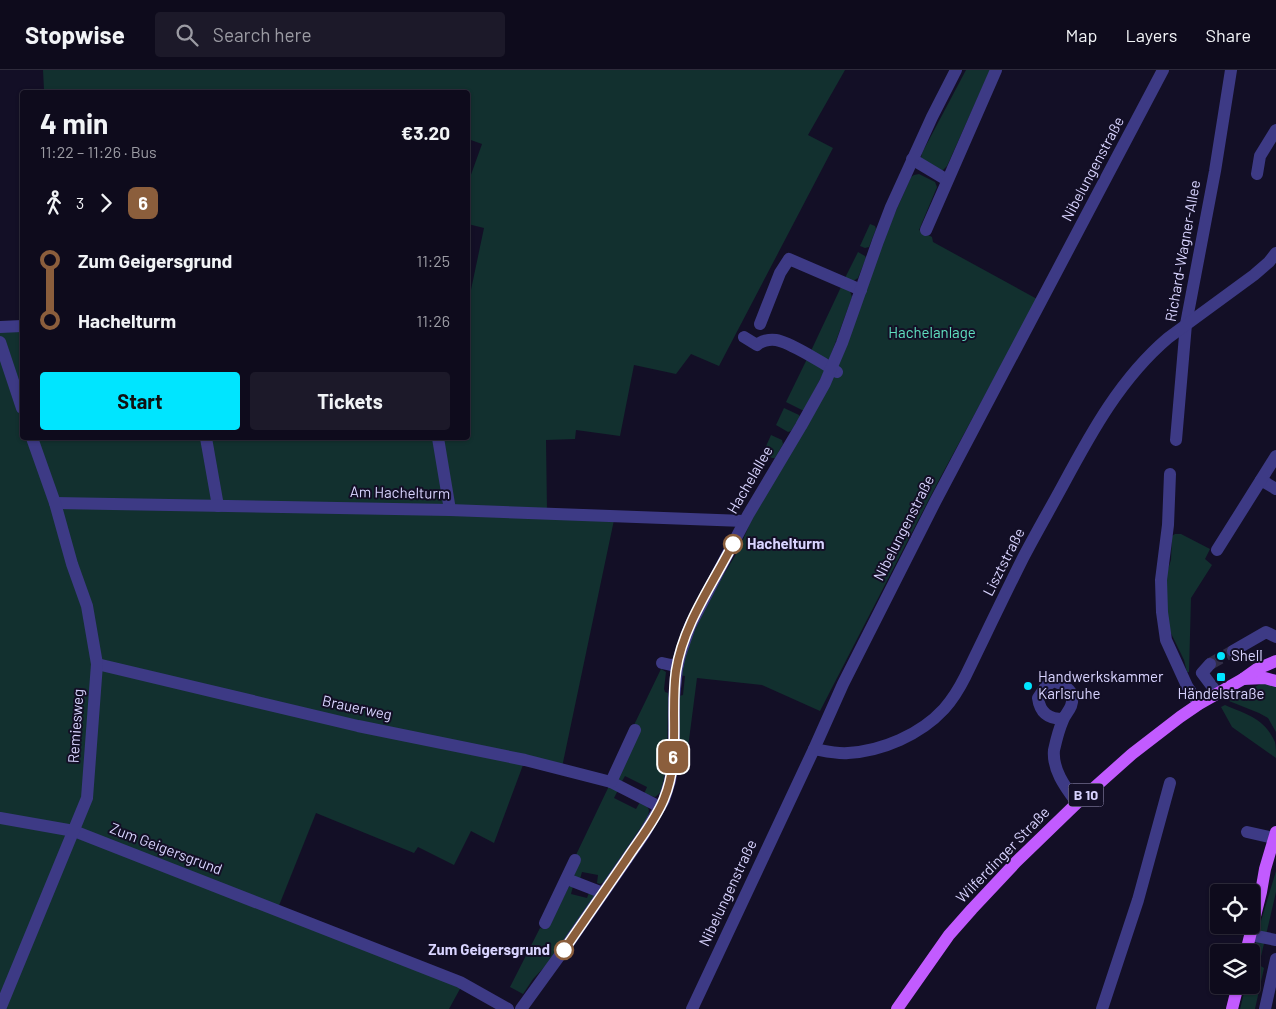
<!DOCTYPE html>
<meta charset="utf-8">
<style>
body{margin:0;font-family:Barlow,sans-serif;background:#1c1929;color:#f1f3f6;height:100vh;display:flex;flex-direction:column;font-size:19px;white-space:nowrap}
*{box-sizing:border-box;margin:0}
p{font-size:16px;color:#9b9ba3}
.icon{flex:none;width:28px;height:28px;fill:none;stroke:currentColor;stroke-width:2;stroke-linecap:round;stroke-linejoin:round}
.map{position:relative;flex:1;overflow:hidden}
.sheet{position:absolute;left:20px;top:20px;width:450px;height:350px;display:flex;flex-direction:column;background:#0e0b1c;border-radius:5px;box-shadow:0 1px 4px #0004,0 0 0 1px #2e2b3b}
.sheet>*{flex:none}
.badge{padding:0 10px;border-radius:8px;font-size:18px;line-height:32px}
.fabs{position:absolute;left:1210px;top:814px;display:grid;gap:10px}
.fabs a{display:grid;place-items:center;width:50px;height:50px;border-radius:5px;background:#0e0b1c;box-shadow:0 1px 4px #0004,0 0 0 1px #2e2b3b;font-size:25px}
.map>.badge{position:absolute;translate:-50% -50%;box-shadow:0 0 0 2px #fff}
.legs{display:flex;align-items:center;gap:8px;height:55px;padding:0 20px;font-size:16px}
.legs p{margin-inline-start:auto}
.summary{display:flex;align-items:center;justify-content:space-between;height:85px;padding:0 20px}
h1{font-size:28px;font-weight:700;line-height:38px}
.action{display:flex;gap:10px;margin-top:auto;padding:10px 20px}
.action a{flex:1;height:58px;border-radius:5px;background:#00e5ff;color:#111;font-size:20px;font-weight:700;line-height:58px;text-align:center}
.action a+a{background:#1c1929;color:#f1f3f6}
ul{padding:0 20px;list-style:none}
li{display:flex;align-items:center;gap:18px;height:60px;font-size:19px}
li i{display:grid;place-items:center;width:8px;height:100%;margin:0 6px;background:currentColor}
li i::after{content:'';width:12px;height:12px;margin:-6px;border:4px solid;border-radius:50%;background:#0e0b1c}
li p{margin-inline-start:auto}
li:first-child i{background:linear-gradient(#0000 50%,currentColor 0)}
li:last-child i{background:linear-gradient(currentColor 50%,#0000 0)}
header{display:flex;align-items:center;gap:30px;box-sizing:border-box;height:70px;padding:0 25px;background:#0e0b1c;border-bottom:1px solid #2e2b3b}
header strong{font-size:24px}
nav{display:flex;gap:28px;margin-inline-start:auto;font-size:18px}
.search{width:350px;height:45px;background:#1c1929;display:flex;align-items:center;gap:12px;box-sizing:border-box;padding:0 18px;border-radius:5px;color:#9b9ba3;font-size:19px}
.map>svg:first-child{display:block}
.green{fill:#12302f}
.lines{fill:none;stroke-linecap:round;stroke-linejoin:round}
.minor-tunnel{stroke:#312d47;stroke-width:12;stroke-dasharray:12 6;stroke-linecap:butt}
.minor{stroke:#3d3a85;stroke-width:12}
.major{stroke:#c25bff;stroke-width:12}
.line-1-casing{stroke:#fff;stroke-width:11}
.line-1{stroke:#8b5e3c;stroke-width:8}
.stop-1-dot{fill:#fff;stroke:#8b5e3c;stroke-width:2.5}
.poi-dot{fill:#00e5ff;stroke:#130f26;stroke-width:2}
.labels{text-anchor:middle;stroke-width:4;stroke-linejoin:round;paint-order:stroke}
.shield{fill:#130f26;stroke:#9e99be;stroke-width:1}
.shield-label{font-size:14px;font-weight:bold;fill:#d9d4ff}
.street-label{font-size:15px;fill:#d9d4ff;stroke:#130f26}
.park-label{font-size:15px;fill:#5fe0c0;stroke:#130f26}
.stop-label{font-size:15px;font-weight:bold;fill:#d9d4ff;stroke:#130f26;text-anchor:start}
.poi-label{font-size:15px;fill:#d9d4ff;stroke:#130f26;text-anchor:start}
</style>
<header>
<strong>Stopwise</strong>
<div class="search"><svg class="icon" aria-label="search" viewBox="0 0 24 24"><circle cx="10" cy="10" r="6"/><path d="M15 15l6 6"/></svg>Search here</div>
<nav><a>Map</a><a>Layers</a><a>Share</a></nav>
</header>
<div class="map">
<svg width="1276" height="939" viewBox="0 0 1276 939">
<rect width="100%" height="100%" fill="#130f26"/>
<!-- green -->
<g class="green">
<path d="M43 0H845L808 65 833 78 719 296 691 284 676 304 634 295 620 366 576 360 575 369 546 370 547 441 614 450 561 702 523 695 494 773 471 761 454 795 418 777 414 783 316 743 278 838 461 917 449 939H0V262L22 260V368H468V234L484 158 468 154V113L482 74 468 69V22H63L44 20Z"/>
<path d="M966 0H990L947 96 942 101 921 88 922 83Z"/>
<path d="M919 104 935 112 937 117 919 160 932 167 933 172 1037 229 939 410 820 641 762 615 697 608 686 693 682 692V673L679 671V626L683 625 685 606 678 605 683 587 708 530 738 481 755 442 823 328 883 170 911 107 914 105Z"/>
<path d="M870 154 875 156 876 159 869 177 865 178 860 176Z"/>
<path d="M858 182 865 186 866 188 858 208 853 211 845 208Z"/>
<path d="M841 217 850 221 852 227 829 290 810 283Z"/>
<path d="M807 289 825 300 804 340H802L786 332Z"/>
<path d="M784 338 799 345 800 347 791 361 788 362 776 355Z"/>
<path d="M771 365 782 370 783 374 775 388H772L763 383Z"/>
<path d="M1175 464H1181L1210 479 1205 489 1212 495 1191 528 1189 602H1187L1184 590 1167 555 1164 511 1171 490 1172 466Z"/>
<path d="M661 599 666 602 664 619 665 622 668 623 667 696 661 722 655 727 644 724 647 717 625 706 621 713 619 711 618 705 634 655Z"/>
<path d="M1266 611 1276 615V662L1268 648 1259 643 1229 631Z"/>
<path d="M1225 635C1248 645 1264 648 1275 672 1276 677 1276 683 1276 688L1232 657 1221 637Z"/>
<path d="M609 716 618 720 614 728 636 739 640 732 647 736 649 740 648 747 604 812 600 814 597 813 598 805 582 802 580 809 576 808 574 805 575 787Z"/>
<path d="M1276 801V822L1259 895 1264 898 1255 939H1240L1246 915H1251V893L1261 851Z"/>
<path d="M570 816H573L571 824 587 828 590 820 596 824 549 892 533 909 523 924 510 917C520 897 530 878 540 858L545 859 549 857 568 818Z"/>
</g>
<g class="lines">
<!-- minor-tunnel -->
<path class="minor-tunnel" d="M1210 594 1233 581"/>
<!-- minor -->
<g class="minor">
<path d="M912 89 947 110"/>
<path d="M1257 104 1260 86 1276 60"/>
<path d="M926 160 996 0"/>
<path d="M760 254 780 203 789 189 861 220"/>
<path d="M0 257 22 256"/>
<path d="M744 267 757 275C761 271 769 269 776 270 789 272 825 294 837 302"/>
<path d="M0 272 22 338"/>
<path d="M206 368 218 436"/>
<path d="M438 368 450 440"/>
<path d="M1176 370 1186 254 1215 101 1231 0"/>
<path d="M1170 404 1168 455 1161 510 1162 542 1166 570 1187 616 1199 634"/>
<path d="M1261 410 1276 419"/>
<path d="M55 433 450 440 744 451"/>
<path d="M1217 480 1276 386"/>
<path d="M1233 581 1266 562 1276 567"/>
<path d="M662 593 671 595 678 594"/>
<path d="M97 594 358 656 525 690 611 712 660 737"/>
<path d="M1210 594 1202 603 1217 623"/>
<path d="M1063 649C1049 649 1040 643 1038 628L1046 616 1054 611C1066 616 1076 621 1071 636 1069 641 1065 645 1063 650 1059 659 1056 671 1054 680 1052 700 1066 718 1077 733"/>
<path d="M814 679C825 681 837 684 848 683 882 681 920 665 944 639 952 630 959 619 965 607 984 568 1003 528 1023 488 1036 463 1050 439 1063 415 1092 361 1121 308 1168 268L1254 205 1269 192 1276 183"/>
<path d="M611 712 635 660"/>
<path d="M0 748 74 761 460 912 508 939"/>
<path d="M1247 762 1274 768"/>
<path d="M567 809 603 823"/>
<path d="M545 853 575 790"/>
<path d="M1251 865 1276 870"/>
<path d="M0 939 87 728 97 594 87 536 72 494 55 433 32 368"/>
<path d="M521 939 563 881 644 764 664 730 670 711 674 684V628L677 599 680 585 690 556 748 445 801 356 825 313 842 273 878 171 891 137 932 47 956 0"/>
<path d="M692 939 814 679 843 614 935 432 1163 0"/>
<path d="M1102 939 1138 830 1170 713"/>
<path d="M1265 939 1276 889"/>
</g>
<!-- major -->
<g class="major">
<path d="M1243 609 1265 608 1276 611"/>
<path d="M1246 882 1261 822 1265 799 1276 762"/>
<path d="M897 939 949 865 972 839 1016 792 1077 733 1132 684 1180 647 1199 634 1243 609 1257 599 1276 591"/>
<path d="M1232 939 1238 915"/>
</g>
</g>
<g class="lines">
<!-- line-1 casing -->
<g class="line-1-casing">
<path id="line-1" d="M564 880C585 850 605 820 626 790 639 770 655 751 664 729 681 688 670 644 676 601 683 555 712 515 733 474"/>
</g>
<!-- line-1 -->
<use href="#line-1" class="line-1"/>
</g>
<!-- markers -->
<g class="stop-1-dot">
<circle cx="733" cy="474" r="9"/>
<circle cx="564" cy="880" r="9"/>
</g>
<g class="poi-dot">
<circle cx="1221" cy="586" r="5"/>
<rect x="1216" y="602" width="10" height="10" rx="2.5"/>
<circle cx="1028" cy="616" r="5"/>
</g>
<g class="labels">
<!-- shield labels -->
<rect class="shield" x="1068.5" y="713.5" width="35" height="23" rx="4"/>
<g class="shield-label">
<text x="1086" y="730">B 10</text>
</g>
<!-- street labels -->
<g class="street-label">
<text transform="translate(1093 99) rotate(-62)" y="5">Nibelungenstraße</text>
<text transform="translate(1183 181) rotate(-80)" y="5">Richard-Wagner-Allee</text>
<text transform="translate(750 410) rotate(-60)" y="5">Hachelallee</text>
<text transform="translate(400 423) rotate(1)" y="5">Am Hachelturm</text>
<text transform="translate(904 458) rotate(-63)" y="5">Nibelungenstraße</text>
<text transform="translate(1004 492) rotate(-63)" y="5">Lisztstraße</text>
<text transform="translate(357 638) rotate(12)" y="5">Brauerweg</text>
<text transform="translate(76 656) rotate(-86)" y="5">Remiesweg</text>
<text transform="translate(166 779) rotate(21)" y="5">Zum Geigersgrund</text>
<text transform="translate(1003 785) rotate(-46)" y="5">Wilferdinger Straße</text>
<text transform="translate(728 823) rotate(-65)" y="5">Nibelungenstraße</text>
</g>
<!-- park labels -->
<g class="park-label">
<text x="932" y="268">Hachelanlage</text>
</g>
<!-- stop labels -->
<g class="stop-label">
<text x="747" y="479">Hachelturm</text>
<text x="550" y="885" text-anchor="end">Zum Geigersgrund</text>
</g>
<!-- poi labels -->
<g class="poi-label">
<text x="1231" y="591">Shell</text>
<text x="1038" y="612">Handwerkskammer<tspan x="1038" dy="17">Karlsruhe</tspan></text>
<text x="1221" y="629" text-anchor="middle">Händelstraße</text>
</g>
</g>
</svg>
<div class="fabs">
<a><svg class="icon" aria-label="locate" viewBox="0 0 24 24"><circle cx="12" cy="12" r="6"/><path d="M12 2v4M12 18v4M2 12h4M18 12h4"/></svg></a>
<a><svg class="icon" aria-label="layers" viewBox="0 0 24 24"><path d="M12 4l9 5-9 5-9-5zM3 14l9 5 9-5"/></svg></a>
</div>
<b class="badge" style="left:673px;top:687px;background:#8b5e3c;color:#fff">6</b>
<section class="sheet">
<div class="summary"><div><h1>4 min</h1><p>11:22 – 11:26 · Bus</p></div><b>€3.20</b></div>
<div class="legs"><svg class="icon" aria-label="walk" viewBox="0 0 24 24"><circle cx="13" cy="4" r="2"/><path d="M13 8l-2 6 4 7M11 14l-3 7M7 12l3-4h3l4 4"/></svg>3<svg class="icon" aria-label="forward" viewBox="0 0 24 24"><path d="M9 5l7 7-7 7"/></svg><b class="badge" style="background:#8b5e3c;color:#fff">6</b></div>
<ul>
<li><i style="color:#8b5e3c"></i><b>Zum Geigersgrund</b><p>11:25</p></li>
<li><i style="color:#8b5e3c"></i><b>Hachelturm</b><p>11:26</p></li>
</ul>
<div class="action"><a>Start</a><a>Tickets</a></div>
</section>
</div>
